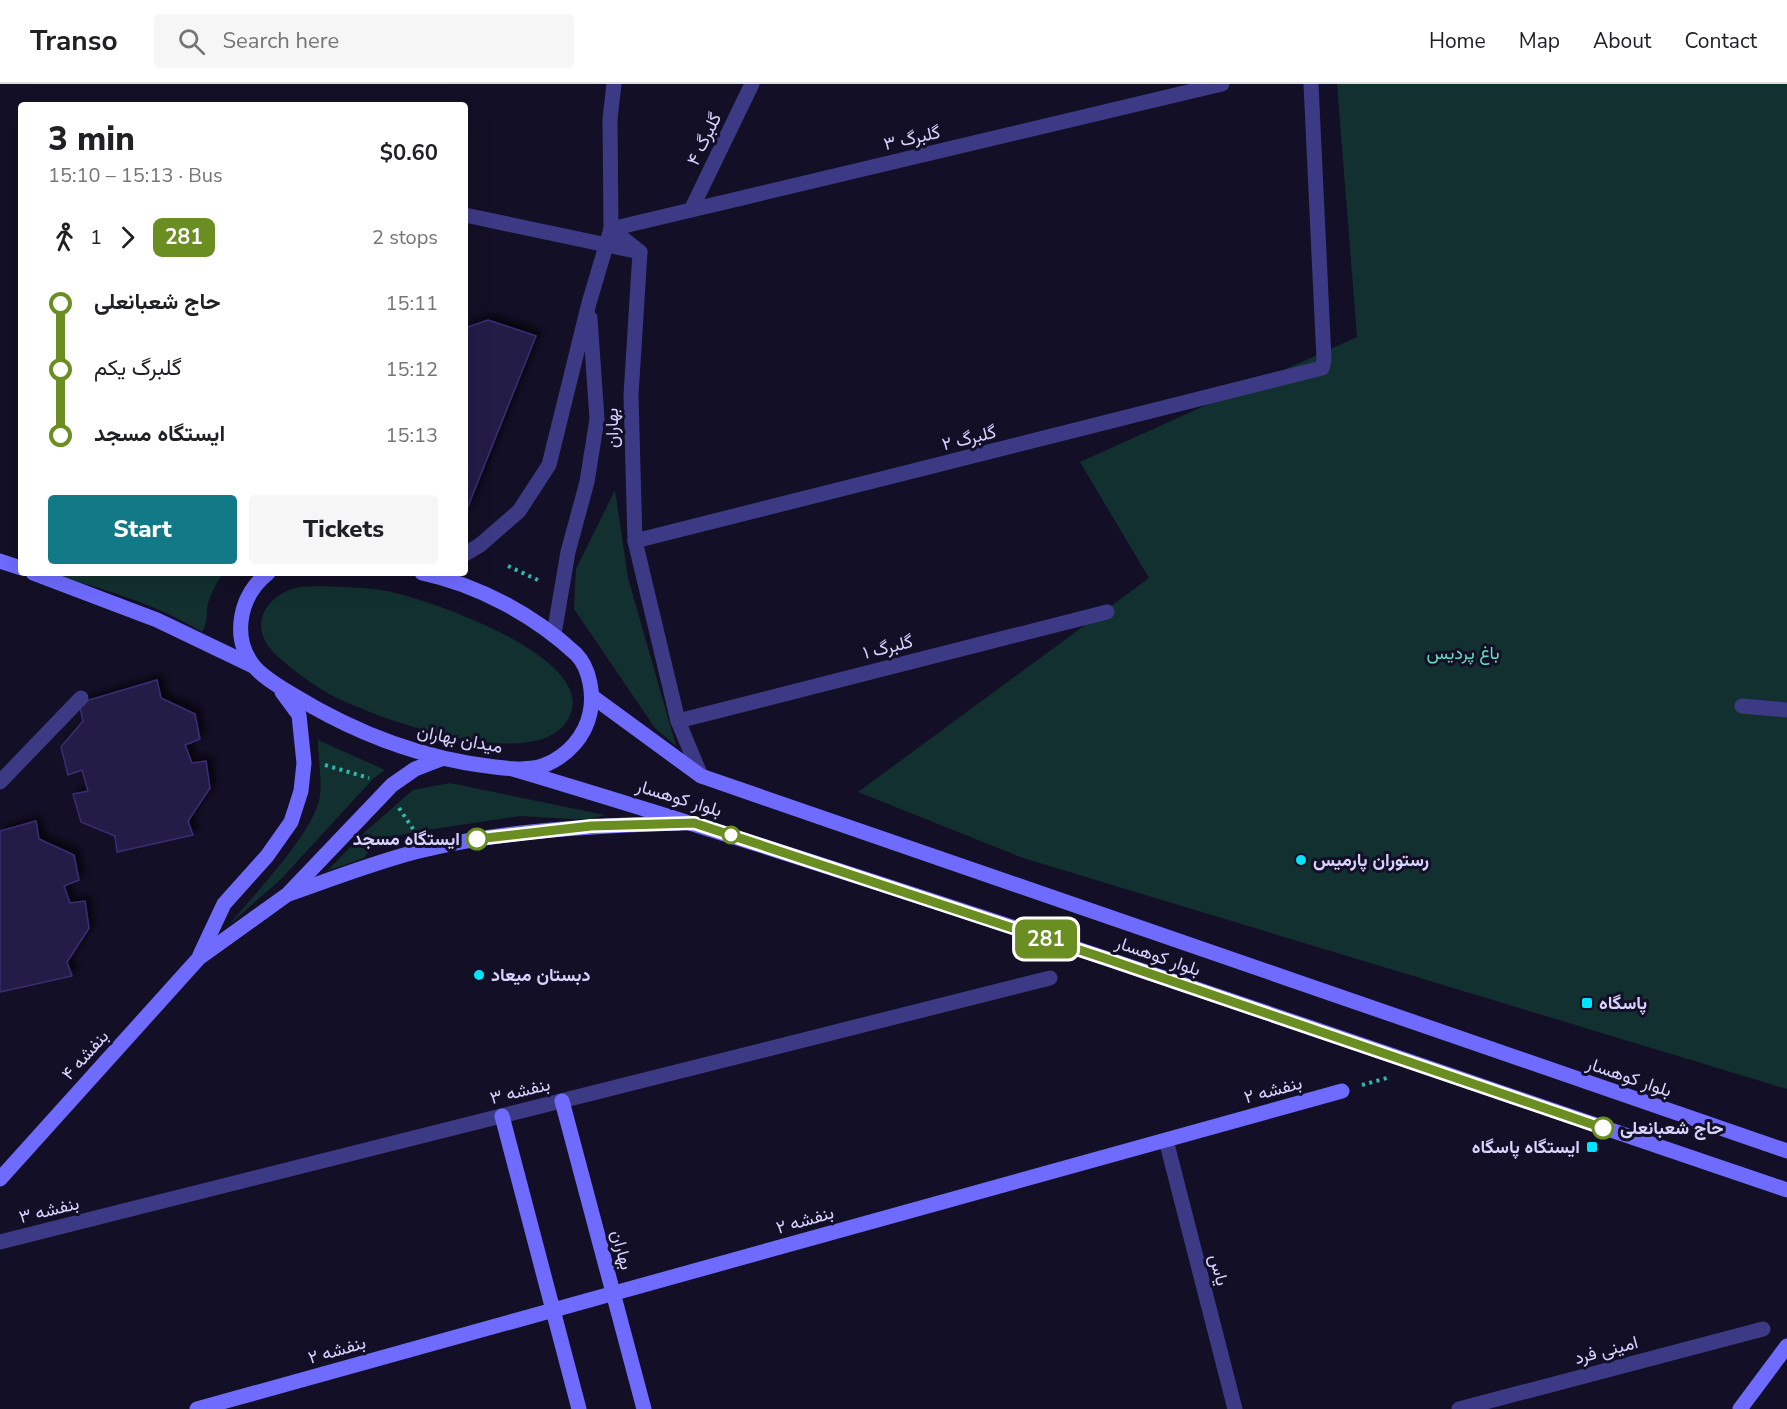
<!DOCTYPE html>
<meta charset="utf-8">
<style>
body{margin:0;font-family:"Nunito Sans",Vazirmatn,sans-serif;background:#f6f6f6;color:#202124;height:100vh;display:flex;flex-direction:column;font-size:22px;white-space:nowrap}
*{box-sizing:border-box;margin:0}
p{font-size:20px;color:#757577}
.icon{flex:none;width:33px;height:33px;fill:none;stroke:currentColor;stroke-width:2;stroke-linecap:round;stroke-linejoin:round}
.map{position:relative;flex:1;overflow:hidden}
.side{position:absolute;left:18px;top:18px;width:450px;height:474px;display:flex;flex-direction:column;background:#fff;border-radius:6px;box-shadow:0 6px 24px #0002}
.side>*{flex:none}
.badge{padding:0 12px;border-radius:9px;font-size:21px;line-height:39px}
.map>.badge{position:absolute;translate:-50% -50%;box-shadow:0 0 0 3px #fff}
.legs{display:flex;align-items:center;gap:9px;height:66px;padding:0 30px;font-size:20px}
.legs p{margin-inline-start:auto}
.summary{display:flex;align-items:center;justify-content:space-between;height:102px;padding:0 30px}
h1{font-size:33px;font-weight:800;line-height:45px}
.primary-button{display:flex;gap:12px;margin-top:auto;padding:12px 30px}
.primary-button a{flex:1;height:69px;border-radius:6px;background:#127987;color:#fff;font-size:24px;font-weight:800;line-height:69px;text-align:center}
.primary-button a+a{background:#f6f6f6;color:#202124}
ul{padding:0 30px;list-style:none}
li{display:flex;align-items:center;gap:21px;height:66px;font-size:22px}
li i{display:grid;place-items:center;width:9px;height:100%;margin:0 8px;background:currentColor}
li i::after{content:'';width:15px;height:15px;margin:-8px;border:4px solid;border-radius:50%;background:#fff}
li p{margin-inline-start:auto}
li:first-child i{background:linear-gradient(#0000 50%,currentColor 0)}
li:last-child i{background:linear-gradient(currentColor 50%,#0000 0)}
header{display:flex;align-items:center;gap:36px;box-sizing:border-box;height:84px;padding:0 30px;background:#fff;border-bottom:2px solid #e0e0e0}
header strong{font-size:28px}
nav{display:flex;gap:33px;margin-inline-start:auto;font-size:21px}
.search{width:420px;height:54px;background:#f6f6f6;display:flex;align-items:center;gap:15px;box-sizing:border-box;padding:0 21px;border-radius:6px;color:#757577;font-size:22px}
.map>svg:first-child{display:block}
.green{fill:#12302f}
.building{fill:#241b47;stroke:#3b2d73;stroke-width:1.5;filter:url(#shadow)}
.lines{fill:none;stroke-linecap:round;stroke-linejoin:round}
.path{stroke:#2fb8b0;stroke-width:4;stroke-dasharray:3 4.5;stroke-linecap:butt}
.lane{stroke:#3d3a85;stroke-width:15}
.street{stroke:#3d3a85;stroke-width:15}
.secondary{stroke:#6f6bff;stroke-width:15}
.line-1-casing{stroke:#fff;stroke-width:14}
.line-1{stroke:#6b8e23;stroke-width:9}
.stop-1-dot{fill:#fff;stroke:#6b8e23;stroke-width:3}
.poi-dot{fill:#00e5ff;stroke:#130f26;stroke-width:2}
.labels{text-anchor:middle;stroke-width:6;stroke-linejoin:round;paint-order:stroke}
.street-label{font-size:18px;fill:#d9d4ff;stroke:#130f26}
.park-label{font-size:18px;fill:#5fe0c0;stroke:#130f26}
.stop-label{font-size:18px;font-weight:bold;fill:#d9d4ff;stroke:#130f26;text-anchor:end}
.poi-label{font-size:18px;font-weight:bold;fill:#d9d4ff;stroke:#130f26;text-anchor:start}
</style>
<header>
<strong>Transo</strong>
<div class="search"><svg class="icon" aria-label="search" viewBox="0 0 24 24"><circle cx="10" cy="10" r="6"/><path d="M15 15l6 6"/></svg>Search here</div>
<nav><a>Home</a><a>Map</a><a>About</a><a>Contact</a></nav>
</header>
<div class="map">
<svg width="1787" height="1325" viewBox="0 0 1787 1325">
<defs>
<filter id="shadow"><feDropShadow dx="5.5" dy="-5.5" stdDeviation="3" flood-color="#0009"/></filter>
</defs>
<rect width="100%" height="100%" fill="#130f26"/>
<!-- green -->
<g class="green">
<path d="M1337 0H1787V1005L1023 774 858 708 1149 494 1080 378 1357 253Z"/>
<path d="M615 406 628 494 676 662 655 644 574 525 576 485Z"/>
<path d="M45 489H217L221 492C216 501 211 509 208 519 206 530 208 538 202 548 154 519 99 503 45 489Z"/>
<path d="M319 502C342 503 365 503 387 507 428 515 607 576 567 637 533 691 375 634 331 611 312 600 292 586 276 571 250 546 260 517 292 505 300 502 311 503 319 502Z"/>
<path d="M318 656 385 686 373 695 281 795 229 841C254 810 314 749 320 712 322 695 318 674 318 656Z"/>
<path d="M450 699 605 731 590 735H571L520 732 414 748 388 754 372 763 364 774 327 787 366 747 413 706Z"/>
</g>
<!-- building -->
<g class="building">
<path d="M488 236 536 252 465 430V244Z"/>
<path d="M157 596 161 614 195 630 200 655 185 661 192 679 206 677 210 704 188 737 193 751 117 768 115 752 81 738 73 710 88 707 82 686 68 691 61 663 83 637 79 619Z"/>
<path d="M36 737 39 755 74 771 79 796 64 802 70 819 85 817 89 844 67 878 72 892 0 908V747Z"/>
</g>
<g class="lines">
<!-- path -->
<g class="path">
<path d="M508 482 540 497"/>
<path d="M325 681 369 694"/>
<path d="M399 724 413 745"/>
<path d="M1362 1001 1387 994"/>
</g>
<!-- lane -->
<path class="lane" d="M465 131 640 168"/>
<!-- street -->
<g class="street">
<path d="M614 0 610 35 611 145 640 168 631 311 635 457 678 637 701 692"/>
<path d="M691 126 752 0"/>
<path d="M635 457 1322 284 1324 276 1311 0"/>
<path d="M465 470 480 461 519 427 549 381 589 219 611 145 1222 0"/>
<path d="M554 550 568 468 587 398 597 335 590 234"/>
<path d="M1742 622 1787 626"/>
<path d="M678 637 1107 528"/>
<path d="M0 698 81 614"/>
<path d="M1166 1056 1235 1325"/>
<path d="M0 1158 1050 894"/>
<path d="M1459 1325 1763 1245"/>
</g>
<!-- secondary -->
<g class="secondary">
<path d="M0 477 21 484"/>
<path d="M33 489 157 536 253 582"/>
<path d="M268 489C240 511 231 552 253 581 262 593 280 603 293 611 355 649 422 675 495 683 510 685 531 687 545 681 567 672 585 653 590 629 594 611 590 584 576 570 534 531 478 501 422 489"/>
<path d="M593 613 701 692 1787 1067"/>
<path d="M513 685C942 813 1364 963 1787 1106"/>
<path d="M289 810C332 795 375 778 419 767 504 746 592 742 679 739"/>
<path d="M200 871 224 820 267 772 291 738 301 707 304 679 299 631 282 608"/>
<path d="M562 1017 644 1325"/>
<path d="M502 1032 579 1325"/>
<path d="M0 1095 199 874 288 810 392 701 415 685 441 675"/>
<path d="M197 1325 1342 1007"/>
<path d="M1740 1325 1787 1262"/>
</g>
</g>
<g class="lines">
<!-- line-1 casing -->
<g class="line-1-casing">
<path id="line-1" d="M477 755 591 742 694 739 1107 875 1603 1044"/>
</g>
<!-- line-1 -->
<use href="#line-1" class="line-1"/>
</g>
<!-- markers -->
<g class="stop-1-dot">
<circle cx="731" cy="751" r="8"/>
<circle cx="477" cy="755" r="10"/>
<circle cx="1603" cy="1044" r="10"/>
</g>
<g class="poi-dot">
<circle cx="1301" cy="776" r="6"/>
<circle cx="479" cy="891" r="6"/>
<rect x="1581" y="913" width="12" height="12" rx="3"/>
<rect x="1586" y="1057" width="12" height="12" rx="3"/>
</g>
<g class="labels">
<!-- street labels -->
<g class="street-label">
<text transform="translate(912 54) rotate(-13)" y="6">گلبرگ ۳</text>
<text transform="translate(704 55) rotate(-64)" y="6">گلبرگ ۴</text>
<text transform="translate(612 344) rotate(-91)" y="6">بهاران</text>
<text transform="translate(969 354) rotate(-14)" y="6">گلبرگ ۲</text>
<text transform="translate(888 563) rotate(-14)" y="6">گلبرگ ۱</text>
<text transform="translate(460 655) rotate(11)" y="6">میدان بهاران</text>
<text transform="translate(679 714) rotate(17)" y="6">بلوار کوهسار</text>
<text transform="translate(1158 872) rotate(19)" y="6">بلوار کوهسار</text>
<text transform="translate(85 971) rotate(-48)" y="6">بنفشه ۴</text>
<text transform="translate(1629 993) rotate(19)" y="6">بلوار کوهسار</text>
<text transform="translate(1273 1006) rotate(-15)" y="6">بنفشه ۲</text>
<text transform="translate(520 1007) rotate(-14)" y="6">بنفشه ۳</text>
<text transform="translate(49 1126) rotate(-14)" y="6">بنفشه ۳</text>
<text transform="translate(805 1136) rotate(-16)" y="6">بنفشه ۲</text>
<text transform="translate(622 1166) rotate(75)" y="6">بهاران</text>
<text transform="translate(1219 1186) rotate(76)" y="6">یاس</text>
<text transform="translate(337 1266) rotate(-16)" y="6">بنفشه ۲</text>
<text transform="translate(1606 1266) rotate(-15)" y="6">امینی فرد</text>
</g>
<!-- park labels -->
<g class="park-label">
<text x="1463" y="575">باغ پردیس</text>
</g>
<!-- stop labels -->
<g class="stop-label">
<text x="460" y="761">ایستگاه مسجد</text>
<text x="1620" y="1050" text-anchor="start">حاج شعبانعلی</text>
</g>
<!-- poi labels -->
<g class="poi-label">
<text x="1313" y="782">رستوران پارمیس</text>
<text x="491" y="897">دبستان میعاد</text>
<text x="1599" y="925">پاسگاه</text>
<text x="1580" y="1069" text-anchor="end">ایستگاه پاسگاه</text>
</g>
</g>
</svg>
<b class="badge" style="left:1046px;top:855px;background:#6b8e23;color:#fff">281</b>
<section class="side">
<div class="summary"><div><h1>3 min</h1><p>15:10 – 15:13 · Bus</p></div><b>$0.60</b></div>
<div class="legs"><svg class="icon" aria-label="walk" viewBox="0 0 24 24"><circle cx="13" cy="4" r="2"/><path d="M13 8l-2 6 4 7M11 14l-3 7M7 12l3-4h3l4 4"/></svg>1<svg class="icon" aria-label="forward" viewBox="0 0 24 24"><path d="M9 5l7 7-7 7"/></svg><b class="badge" style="background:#6b8e23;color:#fff">281</b><p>2 stops</p></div>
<ul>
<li><i style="color:#6b8e23"></i><b>حاج شعبانعلی</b><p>15:11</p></li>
<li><i style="color:#6b8e23"></i><span>گلبرگ یکم</span><p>15:12</p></li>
<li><i style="color:#6b8e23"></i><b>ایستگاه مسجد</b><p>15:13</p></li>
</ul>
<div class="primary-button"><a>Start</a><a>Tickets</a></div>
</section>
</div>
